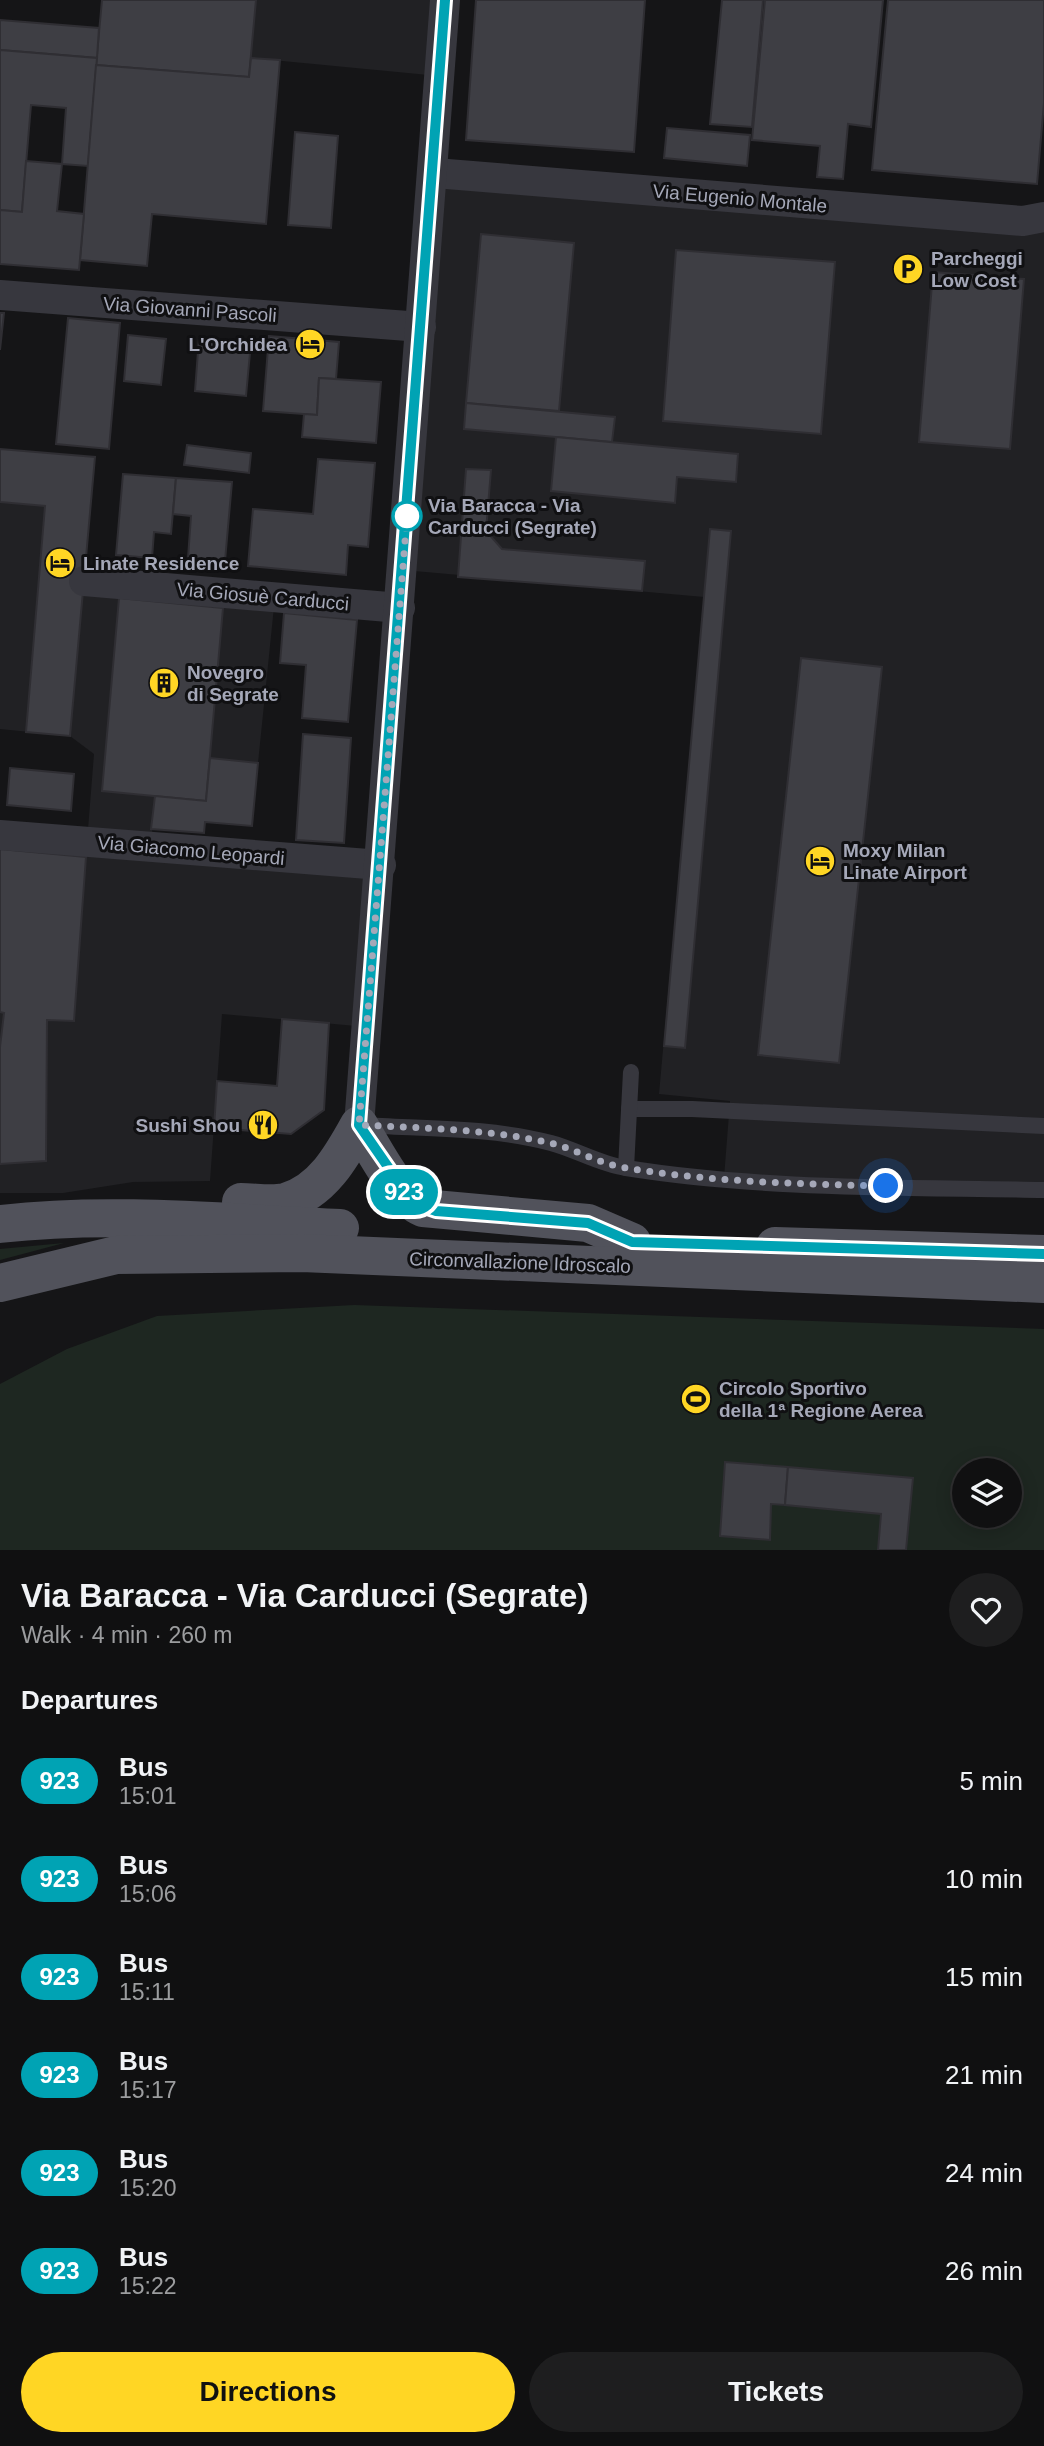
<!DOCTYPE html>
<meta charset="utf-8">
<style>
body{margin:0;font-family:Arial,sans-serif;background:#1e1e1f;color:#f1f3f6;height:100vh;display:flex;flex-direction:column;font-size:26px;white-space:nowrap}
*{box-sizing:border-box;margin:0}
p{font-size:23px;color:#9c9d9f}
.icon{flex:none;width:38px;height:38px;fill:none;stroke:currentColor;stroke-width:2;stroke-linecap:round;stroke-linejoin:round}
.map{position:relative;height:1550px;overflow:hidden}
.panel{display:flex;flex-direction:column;background:#101011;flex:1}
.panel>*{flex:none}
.badge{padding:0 14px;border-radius:23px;font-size:24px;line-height:46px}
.controls{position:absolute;left:952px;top:1458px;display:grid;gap:14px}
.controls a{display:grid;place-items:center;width:70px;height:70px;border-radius:50%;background:#101011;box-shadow:0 4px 18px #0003,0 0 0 2px #303031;font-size:35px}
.you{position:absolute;width:35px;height:35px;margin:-18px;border:5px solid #fff;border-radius:50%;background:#1a73e8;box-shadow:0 0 0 10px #1a73e833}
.map>.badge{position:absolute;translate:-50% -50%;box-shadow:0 0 0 4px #fff}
h2{padding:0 21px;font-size:26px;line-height:63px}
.round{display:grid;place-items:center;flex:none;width:74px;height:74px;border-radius:37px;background:#1e1e1f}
.summary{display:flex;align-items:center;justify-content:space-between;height:119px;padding:0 21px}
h1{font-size:33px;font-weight:700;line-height:52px}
.button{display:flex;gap:14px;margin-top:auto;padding:14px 21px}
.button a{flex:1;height:80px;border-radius:42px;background:#ffd624;color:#111;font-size:28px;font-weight:700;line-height:80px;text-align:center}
.button a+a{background:#1e1e1f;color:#f1f3f6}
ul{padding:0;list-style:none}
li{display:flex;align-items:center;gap:21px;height:98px;padding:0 21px}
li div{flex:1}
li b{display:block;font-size:26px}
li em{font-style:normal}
li .badge{min-width:77px;font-weight:700;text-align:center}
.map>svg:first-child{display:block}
.built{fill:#212124}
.green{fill:#1e2721;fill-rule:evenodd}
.building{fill:#3e3e44;stroke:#2f2e33;stroke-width:2}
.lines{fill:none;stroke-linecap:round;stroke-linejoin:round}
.lane{stroke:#37373e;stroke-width:16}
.street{stroke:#37373e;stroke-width:30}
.primary{stroke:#51525b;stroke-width:38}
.line-casing{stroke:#fff;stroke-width:16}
.line{stroke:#00a3b4;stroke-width:10}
.walk{stroke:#a5a8b8;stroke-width:7;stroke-dasharray:0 12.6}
.stop-dot{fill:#fff;stroke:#00a3b4;stroke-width:3.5}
.labels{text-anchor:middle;stroke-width:6;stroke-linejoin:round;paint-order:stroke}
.street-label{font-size:19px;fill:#a5a8b8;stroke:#101012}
.poi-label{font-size:19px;font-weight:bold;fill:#a5a8b8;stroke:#101012;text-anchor:start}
.stop-label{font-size:19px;font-weight:bold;fill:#a5a8b8;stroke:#101012;text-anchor:start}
</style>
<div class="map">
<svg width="1044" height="1550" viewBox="0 0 1044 1550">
<rect width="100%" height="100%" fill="#151517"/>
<!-- built -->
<g class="built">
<path d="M102 0H445L439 76 251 58 96 65Z"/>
<path d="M435 173 1044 217V1190L724 1178 730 1101 659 1094 704 597 403 570Z"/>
<path d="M0 449 95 457 84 578 275 597 258 763 210 758 206 801 155 796 151 847 381 865 367 1027 222 1014 210 1181 133 1182 63 1193H0V835L87 842 94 754 70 736 0 729Z"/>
</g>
<!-- green -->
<g class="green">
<path d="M64 1243 0 1260V1249Z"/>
<path d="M354 1305 1044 1329V1550H0V1384L67 1349 157 1316ZM964 1470H1010V1516H964Z"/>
</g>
<!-- building -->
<g class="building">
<path d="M102 0H256L249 77 96 65Z"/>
<path d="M476 0H645L634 152 466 140Z"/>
<path d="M722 0H763L752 127 710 124Z"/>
<path d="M765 0H883L871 127 848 124 843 179 817 177 820 146 752 140Z"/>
<path d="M888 0H1044V103L1037 184 872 170Z"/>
<path d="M0 20 99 28 97 58 0 50Z"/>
<path d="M0 50 97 58 88 166 62 164 66 108 31 105 22 212 0 210Z"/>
<path d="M251 58 280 60 266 224 152 214 147 266 80 260 96 65 249 77Z"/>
<path d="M667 128 750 135 747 166 664 158Z"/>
<path d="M295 132 338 136 331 228 288 225Z"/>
<path d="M26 161 62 164 57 211 84 214 79 270 0 264V210L22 212Z"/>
<path d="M481 234 574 243 559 411 466 403Z"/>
<path d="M676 250 835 262 821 434 663 421Z"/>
<path d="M933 272 1024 279 1010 449 919 442Z"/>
<path d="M0 313H4L0 350Z"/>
<path d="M68 318 120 323 109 449 56 444Z"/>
<path d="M128 335 166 339 161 385 124 381Z"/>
<path d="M269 336 339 342 336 379 319 378 317 415 263 411Z"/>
<path d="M199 338 251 342 246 396 195 391Z"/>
<path d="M319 378 381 382 376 443 302 437 304 414 317 415Z"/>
<path d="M466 403 615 417 612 442 464 429Z"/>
<path d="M556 437 738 454 736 482 677 477 675 503 551 491Z"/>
<path d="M187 445 251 453 249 473 184 465Z"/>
<path d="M0 449 95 457 70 736 26 732 45 506 0 502Z"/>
<path d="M318 459 375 463 368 547 348 545 346 575 248 566 253 509 313 514Z"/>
<path d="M466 469 491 470 486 531 502 549 645 561 642 591 458 577Z"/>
<path d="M123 474 176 478 171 534 154 532 152 558 116 555Z"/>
<path d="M176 478 232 482 225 561 188 558 191 516 173 514Z"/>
<path d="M710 529 731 531 685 1048 664 1046Z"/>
<path d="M119 598 223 608 206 801 102 791Z"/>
<path d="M284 613 357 620 348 722 302 718 306 665 280 663Z"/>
<path d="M801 658 882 667 839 1063 758 1055Z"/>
<path d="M303 734 351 738 344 843 296 840Z"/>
<path d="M210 758 258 763 252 826 205 822 204 833 151 829 155 796 206 801Z"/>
<path d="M10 768 74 774 71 811 7 805Z"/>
<path d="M0 849 86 857 74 1021 47 1020 46 1161 0 1164V1047L4 1013 0 1012Z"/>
<path d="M282 1019 329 1023 324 1110 291 1134 214 1128 217 1081 277 1086Z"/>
<path d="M725 1462 788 1467 785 1505 771 1504 770 1540 720 1536Z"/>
<path d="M788 1467 913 1478 906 1550H878L881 1514 785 1505Z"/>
</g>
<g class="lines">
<!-- lane -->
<g class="lane">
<path d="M629 1109H692L1044 1126"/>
<path d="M362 1125C425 1129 490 1127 551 1143 577 1150 599 1164 626 1168 764 1190 905 1187 1044 1190"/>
<path d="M626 1168 631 1072"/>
</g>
<!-- street -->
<g class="street">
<path d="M435 173 1023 221 1044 217"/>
<path d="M0 295 421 327"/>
<path d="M84 581 400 608"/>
<path d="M0 835 381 865"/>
<path d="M359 1125 445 0"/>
</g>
<!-- primary -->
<g class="primary">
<path d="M241 1202C255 1202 272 1205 285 1202 322 1192 342 1156 359 1125 374 1149 397 1197 423 1208L588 1223 632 1242"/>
<path d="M0 1224C112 1211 228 1223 340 1228"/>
<path d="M775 1246 1044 1254"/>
<path d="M0 1283 116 1255 302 1253 1044 1284"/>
</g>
</g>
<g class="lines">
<!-- line casing -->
<g class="line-casing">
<path id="line" d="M445 0 359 1125 413 1203 436 1211 588 1223 632 1242 1044 1254"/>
</g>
<!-- line -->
<use href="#line" class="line"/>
<!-- walk -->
<path class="walk" d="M407 516 359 1125C423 1128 488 1129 550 1143 576 1149 599 1164 626 1168 711 1182 800 1184 886 1186"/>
</g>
<!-- icons -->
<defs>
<g id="parking-disc" transform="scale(1.575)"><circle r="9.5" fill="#ffd624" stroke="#101012"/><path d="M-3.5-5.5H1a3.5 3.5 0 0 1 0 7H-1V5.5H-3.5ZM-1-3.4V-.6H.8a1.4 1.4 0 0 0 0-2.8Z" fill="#111"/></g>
<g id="hotel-disc" transform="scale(1.575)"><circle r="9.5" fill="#ffd624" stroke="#101012"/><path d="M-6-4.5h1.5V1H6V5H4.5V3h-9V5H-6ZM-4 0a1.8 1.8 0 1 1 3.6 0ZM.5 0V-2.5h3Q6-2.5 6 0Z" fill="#111"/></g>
<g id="building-disc" transform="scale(1.575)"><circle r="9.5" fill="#ffd624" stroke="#101012"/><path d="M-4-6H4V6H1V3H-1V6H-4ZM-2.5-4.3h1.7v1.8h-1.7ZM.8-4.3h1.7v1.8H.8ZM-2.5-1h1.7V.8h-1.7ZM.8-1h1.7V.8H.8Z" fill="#111"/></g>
<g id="restaurant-disc" transform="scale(1.575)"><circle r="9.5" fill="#ffd624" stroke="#101012"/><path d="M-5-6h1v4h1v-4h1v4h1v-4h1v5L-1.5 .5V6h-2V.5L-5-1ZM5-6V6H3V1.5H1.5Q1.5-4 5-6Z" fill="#111"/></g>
<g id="stadium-disc" transform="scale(1.575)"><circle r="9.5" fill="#ffd624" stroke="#101012"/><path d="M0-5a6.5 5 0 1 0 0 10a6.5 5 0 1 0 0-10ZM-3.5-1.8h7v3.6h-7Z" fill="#111"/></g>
</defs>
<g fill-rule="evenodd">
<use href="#parking-disc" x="908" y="269"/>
<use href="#hotel-disc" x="310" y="344"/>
<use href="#hotel-disc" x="60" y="563"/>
<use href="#building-disc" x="164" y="683"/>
<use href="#hotel-disc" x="820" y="861"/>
<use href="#restaurant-disc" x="263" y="1125"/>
<use href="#stadium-disc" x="696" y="1399"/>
</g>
<!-- markers -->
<circle class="stop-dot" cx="407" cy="516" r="14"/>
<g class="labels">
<!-- street labels -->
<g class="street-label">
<text transform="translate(740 198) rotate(5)" y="7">Via Eugenio Montale</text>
<text transform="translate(190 309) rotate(4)" y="7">Via Giovanni Pascoli</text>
<text transform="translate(263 596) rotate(5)" y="7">Via Giosuè Carducci</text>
<text transform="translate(191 850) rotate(5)" y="7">Via Giacomo Leopardi</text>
<text transform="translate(520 1262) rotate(2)" y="7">Circonvallazione Idroscalo</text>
</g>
<!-- poi labels -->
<g class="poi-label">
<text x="931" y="265">Parcheggi<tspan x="931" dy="22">Low Cost</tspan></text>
<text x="287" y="351" text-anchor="end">L'Orchidea</text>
<text x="83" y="570">Linate Residence</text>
<text x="187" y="679">Novegro<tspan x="187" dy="22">di Segrate</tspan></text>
<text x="843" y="857">Moxy Milan<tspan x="843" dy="22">Linate Airport</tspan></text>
<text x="240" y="1132" text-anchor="end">Sushi Shou</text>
<text x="719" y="1395">Circolo Sportivo<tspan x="719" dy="22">della 1ª Regione Aerea</tspan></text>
</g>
<!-- stop labels -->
<g class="stop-label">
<text x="428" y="512">Via Baracca - Via<tspan x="428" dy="22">Carducci (Segrate)</tspan></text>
</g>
</g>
</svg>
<div class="controls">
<a><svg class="icon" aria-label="layers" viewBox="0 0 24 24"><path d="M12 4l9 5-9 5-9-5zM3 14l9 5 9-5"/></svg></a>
</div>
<div class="you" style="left:886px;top:1186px"></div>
<b class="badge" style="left:404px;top:1192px;background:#00a3b4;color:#fff">923</b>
</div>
<section class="panel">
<div class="summary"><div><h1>Via Baracca - Via Carducci (Segrate)</h1><p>Walk · 4 min · 260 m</p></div><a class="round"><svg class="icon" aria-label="heart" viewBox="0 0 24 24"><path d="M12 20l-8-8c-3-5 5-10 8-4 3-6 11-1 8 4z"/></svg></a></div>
<h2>Departures</h2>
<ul>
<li><span class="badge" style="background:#00a3b4;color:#fff">923</span><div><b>Bus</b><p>15:01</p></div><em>5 min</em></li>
<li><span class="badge" style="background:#00a3b4;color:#fff">923</span><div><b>Bus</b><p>15:06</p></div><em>10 min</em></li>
<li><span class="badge" style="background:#00a3b4;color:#fff">923</span><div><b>Bus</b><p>15:11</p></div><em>15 min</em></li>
<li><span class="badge" style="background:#00a3b4;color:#fff">923</span><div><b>Bus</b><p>15:17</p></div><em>21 min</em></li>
<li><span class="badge" style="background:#00a3b4;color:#fff">923</span><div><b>Bus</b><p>15:20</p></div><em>24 min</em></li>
<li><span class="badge" style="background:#00a3b4;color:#fff">923</span><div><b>Bus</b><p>15:22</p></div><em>26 min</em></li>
</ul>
<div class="button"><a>Directions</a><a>Tickets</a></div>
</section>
